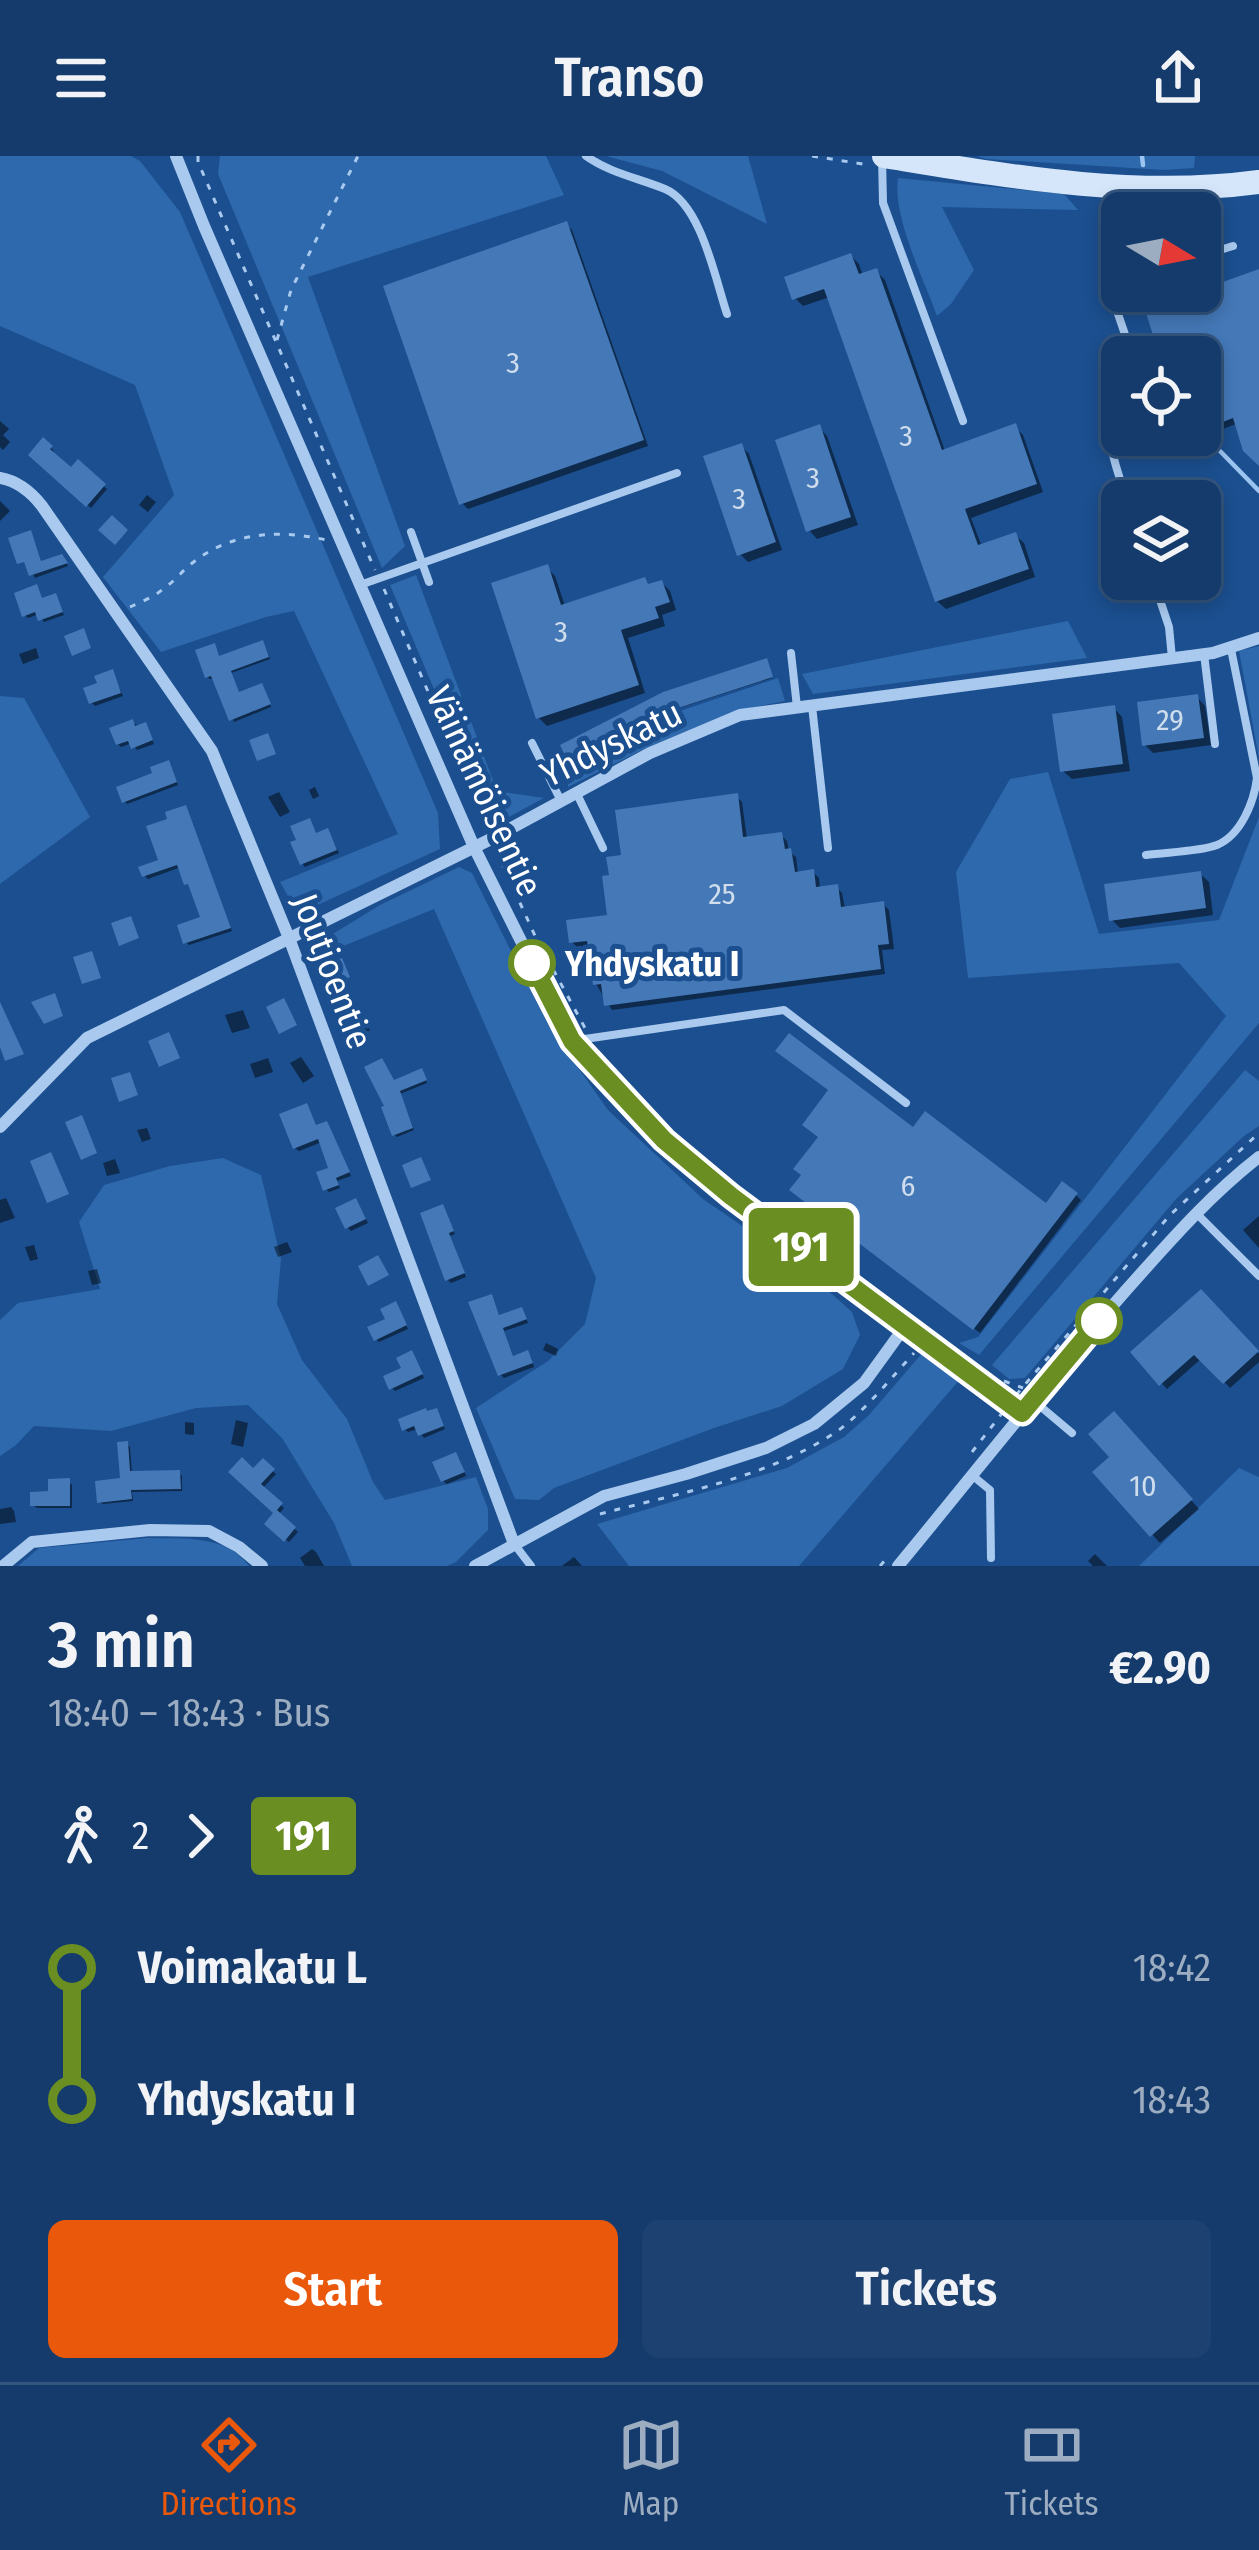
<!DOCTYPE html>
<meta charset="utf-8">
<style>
body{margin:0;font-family:"Fira Sans Condensed",sans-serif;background:#1d4271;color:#f1f3f6;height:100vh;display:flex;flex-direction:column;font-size:45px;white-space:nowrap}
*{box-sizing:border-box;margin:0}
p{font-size:39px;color:#9dadc1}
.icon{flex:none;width:66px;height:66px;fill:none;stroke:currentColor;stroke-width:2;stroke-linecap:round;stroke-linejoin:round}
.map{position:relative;height:1410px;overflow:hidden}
.drawer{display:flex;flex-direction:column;background:#143b6b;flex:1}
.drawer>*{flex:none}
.badge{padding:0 24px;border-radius:9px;font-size:42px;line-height:78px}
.needle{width:78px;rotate:100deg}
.controls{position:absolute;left:1101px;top:36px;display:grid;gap:24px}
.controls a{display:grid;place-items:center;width:120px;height:120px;border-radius:18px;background:#143b6b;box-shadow:0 6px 18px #0003,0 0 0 3px #33557e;font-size:60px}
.map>.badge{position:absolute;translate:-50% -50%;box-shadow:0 0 0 6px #fff}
.legs{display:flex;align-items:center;gap:18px;height:132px;padding:0 48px;font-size:39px}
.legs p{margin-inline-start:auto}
.overview{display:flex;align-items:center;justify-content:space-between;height:204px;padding:0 48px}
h1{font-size:66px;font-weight:600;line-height:90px}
.action{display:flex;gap:24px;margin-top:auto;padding:24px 48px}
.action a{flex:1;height:138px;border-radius:18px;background:#ea580c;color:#fff;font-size:48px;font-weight:600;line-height:138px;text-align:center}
.action a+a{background:#1d4271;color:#f1f3f6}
ul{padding:0 48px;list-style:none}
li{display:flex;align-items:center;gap:42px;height:132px;font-size:45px}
li i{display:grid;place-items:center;width:18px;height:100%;margin:0 15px;background:currentColor}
li i::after{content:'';width:30px;height:30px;margin:-15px;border:9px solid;border-radius:50%;background:#143b6b}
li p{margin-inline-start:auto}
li:first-child i{background:linear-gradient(#0000 50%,currentColor 0)}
li:last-child i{background:linear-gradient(currentColor 50%,#0000 0)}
header{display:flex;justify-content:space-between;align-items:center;height:156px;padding:0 48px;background:#143b6b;font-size:54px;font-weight:600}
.tabs{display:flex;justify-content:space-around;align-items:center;height:168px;border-top:3px solid #33557e;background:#143b6b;font-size:33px;color:#9dadc1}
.tabs a{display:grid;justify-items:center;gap:6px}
.tabs .current{color:#ea580c}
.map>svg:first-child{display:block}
.green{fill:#2e69ad}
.shadow{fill:#0007}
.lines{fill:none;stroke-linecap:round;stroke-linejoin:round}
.stream{stroke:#9cc4f0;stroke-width:4.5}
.building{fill:#4478b7}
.path{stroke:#a9c9ee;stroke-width:3;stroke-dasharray:6 9;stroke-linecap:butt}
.lane{stroke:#a9c9ee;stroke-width:8}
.street{stroke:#a9c9ee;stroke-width:12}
.secondary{stroke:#d6e6fa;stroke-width:24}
.line-1-casing{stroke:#fff;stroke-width:27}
.line-1{stroke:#6b8e23;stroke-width:18}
.stop-1-dot{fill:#fff;stroke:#6b8e23;stroke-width:6}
.labels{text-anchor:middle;stroke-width:10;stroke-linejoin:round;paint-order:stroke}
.number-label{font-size:30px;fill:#d0dded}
.street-label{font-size:36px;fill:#fff;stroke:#1b4f8f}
.stop-label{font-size:36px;font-weight:bold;fill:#fff;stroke:#1b4f8f;text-anchor:start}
</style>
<header><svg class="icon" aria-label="menu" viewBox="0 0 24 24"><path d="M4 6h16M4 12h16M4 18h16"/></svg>Transo<svg class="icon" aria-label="share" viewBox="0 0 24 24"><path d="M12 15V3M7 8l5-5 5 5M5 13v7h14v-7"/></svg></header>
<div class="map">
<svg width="1259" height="1410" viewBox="0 0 1259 1410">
<rect width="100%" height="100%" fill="#1b4f8f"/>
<!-- green -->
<g class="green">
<path d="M0 0H131L140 5 180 56 438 657 440 693 311 752 290 744 280 726 398 678 294 455 266 461 161 496 103 421 174 339 135 229 0 170Z"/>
<path d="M220 0H546L564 39 308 121 405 390 382 412 218 18Z"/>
<path d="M606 0H748L767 68 662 15Z"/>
<path d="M977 0H1195L1194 12 1164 14 986 3Z"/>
<path d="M898 22 1064 38 1078 54 942 51 974 114 951 148 937 160C924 123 892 61 898 22Z"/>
<path d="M416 419 497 635 544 642 507 662 488 661 390 429Z"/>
<path d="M1068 465 1087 502 813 538 802 518Z"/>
<path d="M1259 490V602L1239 495Z"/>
<path d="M778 522 785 545 735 555 646 592 568 631V611L671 558Z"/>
<path d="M0 540 24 542 90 661 0 728Z"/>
<path d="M1048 616 1099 778 1219 764 1259 661V867L979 1199 959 1187 978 1181 1226 860 1179 807 968 822 956 716 1010 623Z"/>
<path d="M459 711 472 717 548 869 608 954 703 1043 803 1112 852 1156 860 1179 843 1213 782 1250 714 1272 554 1332 539 1344 515 1343 476 1252 548 1205 585 1168 596 1122 434 753 309 804 313 790 380 749Z"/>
<path d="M1245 914 1259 925V970L1244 980 1176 1043 1025 1222 1009 1223 992 1209Z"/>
<path d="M223 1002 261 1019 281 1103 277 1148 302 1204 347 1263 373 1326 385 1344 476 1321 488 1353V1374L456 1406 447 1410H352L334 1367 282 1282 248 1249 196 1252 111 1275 34 1270 16 1289 0 1300V1164L18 1147 100 1133 79 1066 104 1029 170 1010Z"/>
<path d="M924 1195 961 1222 799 1410H629L597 1368 787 1312 844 1281 869 1259Z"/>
<path d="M1239 1312 1259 1321V1410H1139Z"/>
<path d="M148 1382C182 1383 226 1378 249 1410H18L39 1392Z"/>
</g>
<!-- shadow -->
<g class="shadow">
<path d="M566 69 572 74 648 290 468 353 462 347Z"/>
<path d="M851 100 859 108 863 120 876 115 885 124 945 295 1015 271 1023 279 1043 336 971 362 982 391 1015 379 1024 387 1035 421 946 453 937 445 830 141 803 150 795 142Z"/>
<path d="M1259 116V306L1238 267 1194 285 1188 279H1200V201H1163Z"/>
<path d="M0 265 9 273 3 279 10 286 3 294 0 291Z"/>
<path d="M819 272 827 280 858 369 817 383 809 374Z"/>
<path d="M44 286 54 295 51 298 71 316 78 308 107 333 91 352 32 299Z"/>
<path d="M741 290 749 298 782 394 748 406 740 398Z"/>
<path d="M147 339 156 346 148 356 139 349Z"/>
<path d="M0 345 10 355 0 365Z"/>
<path d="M33 381 42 408 65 405 68 410 35 422 28 408 23 409 39 404Z"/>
<path d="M547 412 555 420 565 450 644 424 651 431 662 427 670 435 676 454 662 459 665 470 628 482 645 537 547 570 539 562Z"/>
<path d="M56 440 64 459 44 466 39 458 28 462 25 459 43 445Z"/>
<path d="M265 490 270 503 231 517 239 539 264 533 271 551 234 566 215 522 210 523 207 521 220 503Z"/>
<path d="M36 492 39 502 23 508 19 498Z"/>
<path d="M766 507 772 522 673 554 572 605 564 590Z"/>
<path d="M112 517 123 540 95 550 92 547Z"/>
<path d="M1197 541 1205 550 1211 589 1153 597 1145 589Z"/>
<path d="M1114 552 1122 561 1130 615 1072 623 1063 615Z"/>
<path d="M132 567 148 573 154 588 137 594 132 587 121 591 118 588Z"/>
<path d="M169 607 178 629 127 648 124 645Z"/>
<path d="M315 631 319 640 313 643 309 634Z"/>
<path d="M279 636 290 656 280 661 268 641Z"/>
<path d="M737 641 742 646 747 683 781 679 787 685 789 696 796 701 798 718 813 716 819 722 820 733 836 731 842 737 845 753 883 748 889 754 894 793 882 794 885 818 612 854 596 828 591 790 578 792 572 786 611 761 612 721 624 701Z"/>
<path d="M186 652 232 775 189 789 186 786 204 762 181 711 148 723 145 720 162 706 171 665Z"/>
<path d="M328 675 339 697 305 711 302 707 317 680Z"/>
<path d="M1200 718 1209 726 1213 759 1120 772 1112 764Z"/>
<path d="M357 853 370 874 359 880 347 858Z"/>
<path d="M243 854 250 872 232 877 225 859Z"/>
<path d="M301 901 314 920 303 927 290 907Z"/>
<path d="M268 902 273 916 255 922 250 908Z"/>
<path d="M424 919 427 927 400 938 414 974 397 981 394 978V927Z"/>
<path d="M147 972 151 983 142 986 137 974Z"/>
<path d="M317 972H329L351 1020 337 1025 340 1032 329 1036 326 1033 332 1014 322 986 299 995 295 992Z"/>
<path d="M115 1003 120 1017 107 1020 103 1007Z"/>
<path d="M799 1039 1047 1051 1076 1039 1081 1044 980 1177Z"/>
<path d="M6 1042 15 1062 0 1067V1044Z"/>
<path d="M359 1049 368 1067 351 1075 348 1072Z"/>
<path d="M443 1052 455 1078 450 1080 466 1121 451 1127 448 1124Z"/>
<path d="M1259 1060V1092L1243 1074Z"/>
<path d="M287 1086 292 1096 278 1101 274 1091Z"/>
<path d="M34 1089 38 1103 30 1105 25 1091Z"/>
<path d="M97 1113 101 1127 92 1129 88 1115Z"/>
<path d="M1201 1137 1259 1198V1206L1230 1232 1202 1202 1167 1233 1134 1196Z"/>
<path d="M494 1144 500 1162 524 1157 528 1167 504 1175 514 1203 531 1201 534 1211 504 1222 501 1219Z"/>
<path d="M398 1152 408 1173 379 1186 376 1183Z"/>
<path d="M546 1187 558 1193 556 1200 543 1194Z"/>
<path d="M414 1201 424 1222 395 1235 392 1232Z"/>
<path d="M439 1259 445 1273 424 1282 418 1273 408 1276 405 1273Z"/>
<path d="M1114 1259 1199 1353 1160 1387 1097 1317 1114 1301Z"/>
<path d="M236 1264 248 1267 243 1291 231 1288Z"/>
<path d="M185 1266 194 1267V1279L185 1278Z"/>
<path d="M127 1288 130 1291 132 1318 179 1317 182 1320V1335L132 1336 133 1345 103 1348 100 1346 123 1325Z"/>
<path d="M459 1302 466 1320 447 1328 443 1325Z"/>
<path d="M242 1305 254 1316 263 1306 276 1318 262 1333 284 1352 278 1359 298 1376 289 1386 268 1368 277 1357 232 1316Z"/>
<path d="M68 1325 72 1329V1352H37L33 1349Z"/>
<path d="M11 1351 14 1355 16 1366 0 1368V1353Z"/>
<path d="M312 1393 316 1396 324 1410H305L300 1402Z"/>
<path d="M1095 1398 1107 1410H1093L1088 1405Z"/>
<path d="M574 1401 582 1410H562Z"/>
</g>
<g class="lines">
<!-- stream -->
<g class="stream">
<path d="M1142 0 1143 9"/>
<path d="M1146 57 1147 50"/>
<path d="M1220 295 1259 335"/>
</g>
</g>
<!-- building -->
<g class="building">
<path d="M567 65 644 284 459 349 383 130Z"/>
<path d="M851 97 859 118 877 112 942 294 1016 267 1037 328 965 353 978 389 1016 376 1029 413 935 446 824 133 792 144 784 121Z"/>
<path d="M1259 113V310L1243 295 1233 262 1200 275V201H1160L1145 154Z"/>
<path d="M820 268 851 361 806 376 775 284Z"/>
<path d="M43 281 53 290 50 293 71 311 78 303 106 328 86 351 28 299Z"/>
<path d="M742 287 776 386 737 400 703 300Z"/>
<path d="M112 359 128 374 115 389 98 374Z"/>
<path d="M31 374 41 405 62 398 68 407 29 420 24 406 17 408 8 382Z"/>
<path d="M548 408 561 449 645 421 648 428 662 424 670 446 655 451 659 462 621 474 639 529 536 563 491 427Z"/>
<path d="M37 428 42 442 56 437 63 456 38 465 35 456 22 461 14 437Z"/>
<path d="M84 472 91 492 72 500 64 480Z"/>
<path d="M263 484 269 501 231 515 239 536 262 527 271 548 229 565 211 520 205 522 195 494 215 487 219 500Z"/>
<path d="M767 502 773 521 672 554 568 606 560 589 663 536Z"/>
<path d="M113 513 121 537 89 548 83 532 97 527 94 520Z"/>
<path d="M1198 538 1204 582 1142 590 1137 546Z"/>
<path d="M1115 549 1123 608 1060 616 1052 558Z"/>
<path d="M133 563 135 570 146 566 153 584 131 593 128 585 116 589 109 572Z"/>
<path d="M268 577 276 598 257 605 249 584Z"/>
<path d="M169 604 177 626 122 647 116 631 152 617 150 611Z"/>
<path d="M738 637 743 681 782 676 785 693 791 692 795 716 814 713 816 731 838 728 841 751 884 745 889 788 878 789 881 813 604 850 601 828 593 829 587 785 569 787 566 764 607 759 602 720 609 719 606 701 621 699 615 654Z"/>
<path d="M186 649 231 772 183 788 177 769 200 761 188 728 184 729 177 709 142 721 138 711 158 704 146 670 167 663 165 656Z"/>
<path d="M310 662 316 677 328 672 337 694 300 709 290 686 296 684 290 670Z"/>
<path d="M1201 715 1206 752 1109 765 1104 728Z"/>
<path d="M131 760 139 782 119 790 111 767Z"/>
<path d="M92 795 101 822 82 828 73 801Z"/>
<path d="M342 802 350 821 330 829 322 809Z"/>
<path d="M55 837 63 860 44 868 31 846Z"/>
<path d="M284 842 297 869 279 878 266 851Z"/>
<path d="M0 846 24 898 5 905 0 891Z"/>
<path d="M169 876 180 902 159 911 148 885Z"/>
<path d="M789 877 913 971 925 955 1046 1047 1062 1025 1078 1037 973 1174 789 1034 801 1019 793 1013 818 981 802 969 828 934 775 895Z"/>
<path d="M382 902 394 924 422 912 427 924 400 935 413 972 392 980 381 951 384 950 364 911Z"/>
<path d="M130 916 138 939 119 946 111 922Z"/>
<path d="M307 947 316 969 327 965 350 1016 336 1022 339 1029 323 1035 316 1016 328 1012 318 983 293 993 279 958Z"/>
<path d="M82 959 97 997 81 1004 65 966Z"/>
<path d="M51 996 69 1038 47 1047 30 1005Z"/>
<path d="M421 1001 431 1024 411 1032 402 1009Z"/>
<path d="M356 1042 366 1063 345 1073 335 1052Z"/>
<path d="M443 1048 454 1075 449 1077 465 1117 445 1125 420 1057Z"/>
<path d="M378 1099 389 1119 368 1130 358 1110Z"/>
<path d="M1201 1133 1259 1195 1223 1228 1194 1199 1159 1230 1130 1196Z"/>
<path d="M492 1138 499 1159 522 1151 527 1163 503 1172 513 1200 528 1194 533 1207 498 1220 468 1146Z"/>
<path d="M396 1145 407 1169 374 1185 367 1171 385 1163 380 1153Z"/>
<path d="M412 1194 423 1218 389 1234 383 1220 401 1212 396 1202Z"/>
<path d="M426 1252 427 1255 437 1252 444 1270 418 1280 414 1270 402 1275 398 1263Z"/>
<path d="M1114 1255 1193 1343 1150 1381 1092 1316 1109 1301 1088 1278Z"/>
<path d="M128 1285 130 1315 180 1314 181 1333 131 1334 132 1343 97 1347 95 1325 120 1322 117 1286Z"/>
<path d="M456 1296 465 1316 441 1326 432 1306Z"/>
<path d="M242 1301 253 1312 263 1302 275 1313 261 1328 283 1347 277 1354 296 1371 284 1386 264 1368 273 1357 228 1316Z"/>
<path d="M70 1322V1350H30V1336L48 1335V1323Z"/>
</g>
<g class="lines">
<!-- path -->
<g class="path">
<path d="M198 0V6L375 414"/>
<path d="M812 0 869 9"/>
<path d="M277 184 291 134 358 0"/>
<path d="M384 433 487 673"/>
<path d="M130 451C141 446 154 441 163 433 174 426 182 415 191 408 230 376 279 373 326 384"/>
<path d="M495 692 536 782 585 872"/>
<path d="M1004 1225 1023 1232"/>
<path d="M1016 1239 1170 1059 1259 977"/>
<path d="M972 1296 1003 1256"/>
<path d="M600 1358C679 1337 767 1322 836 1276 861 1259 893 1220 914 1197"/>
<path d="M880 1410 887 1402"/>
</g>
<!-- lane -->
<g class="lane">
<path d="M586 0C610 17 638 22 665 33 701 48 715 122 727 158"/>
<path d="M882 1 883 47 963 265"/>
<path d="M1116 37 1115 102 1122 106"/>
<path d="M1200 100 1233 90"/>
<path d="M1115 102 1117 155 1131 196 1130 201"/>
<path d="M1122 222C1102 278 1110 291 1127 345"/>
<path d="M411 376 429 426"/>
<path d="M1153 423 1169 471 1172 502"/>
<path d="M360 429 677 317"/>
<path d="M791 497 797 551"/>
<path d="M1204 498 1215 588"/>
<path d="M812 550 828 692"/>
<path d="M532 587 561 645"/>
<path d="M577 638 603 692"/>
<path d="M1146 699C1166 696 1198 696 1217 689 1241 679 1254 646 1257 622L1231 493"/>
<path d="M571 885 784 854 906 947"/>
<path d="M1197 1058 1259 1120"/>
<path d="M1034 1245 1072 1277"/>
<path d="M973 1320 990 1334 991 1402"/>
<path d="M515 1389 531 1410"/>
</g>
<!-- street -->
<g class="street">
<path d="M176 0 204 70 474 691 571 885 663 984 731 1040 1022 1257"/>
<path d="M0 322C17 325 31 336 42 350L212 595 289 782 514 1388"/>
<path d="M0 971 87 882 491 683 650 597 740 559 1213 497 1259 482"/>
<path d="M3 1410 32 1386 150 1374 209 1375 239 1391 262 1410"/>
<path d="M475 1410 604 1340 686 1318 766 1292 814 1268 864 1227 906 1169"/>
<path d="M898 1410C975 1317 1049 1222 1128 1132 1170 1085 1210 1039 1259 1001"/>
</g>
<!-- secondary -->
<path class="secondary" d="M884 0C1007 20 1134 43 1259 26"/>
</g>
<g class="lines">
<!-- line-1 casing -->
<g class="line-1-casing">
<path id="line-1" d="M532 807 572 885 664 984 731 1040 1022 1257 1099 1165"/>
</g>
<!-- line-1 -->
<use href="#line-1" class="line-1"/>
</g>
<!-- markers -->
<g class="stop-1-dot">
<circle cx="532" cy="807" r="21"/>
<circle cx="1099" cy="1165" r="21"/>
</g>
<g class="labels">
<!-- number labels -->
<g class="number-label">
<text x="513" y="217">3</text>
<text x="906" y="290">3</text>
<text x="813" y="332">3</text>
<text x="739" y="353">3</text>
<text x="561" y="486">3</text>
<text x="1170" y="574">29</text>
<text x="722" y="748">25</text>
<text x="908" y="1040">6</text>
<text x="1143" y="1340">10</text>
</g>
<!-- street labels -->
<g class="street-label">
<text transform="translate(611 587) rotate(-26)" y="13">Yhdyskatu</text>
<text transform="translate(485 635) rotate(65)" y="13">Väinämöisentie</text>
<text transform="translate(333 815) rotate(69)" y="13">Joutjoentie</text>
</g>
<!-- stop labels -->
<g class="stop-label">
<text x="565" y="820">Yhdyskatu I</text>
</g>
</g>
</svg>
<div class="controls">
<a><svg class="needle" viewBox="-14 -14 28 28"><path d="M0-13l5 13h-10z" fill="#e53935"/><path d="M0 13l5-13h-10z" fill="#9dadc1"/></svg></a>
<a><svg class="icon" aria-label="locate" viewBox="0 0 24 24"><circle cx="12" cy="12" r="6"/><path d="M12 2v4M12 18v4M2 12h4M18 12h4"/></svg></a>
<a><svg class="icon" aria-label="layers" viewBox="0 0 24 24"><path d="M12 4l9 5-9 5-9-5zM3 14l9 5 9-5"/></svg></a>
</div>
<b class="badge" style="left:801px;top:1091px;background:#6b8e23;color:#fff">191</b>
</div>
<section class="drawer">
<div class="overview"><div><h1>3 min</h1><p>18:40 – 18:43 · Bus</p></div><b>€2.90</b></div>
<div class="legs"><svg class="icon" aria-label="walk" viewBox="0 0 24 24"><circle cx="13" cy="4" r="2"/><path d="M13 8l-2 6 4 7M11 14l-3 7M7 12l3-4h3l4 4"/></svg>2<svg class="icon" aria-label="forward" viewBox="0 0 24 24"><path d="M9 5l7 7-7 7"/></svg><b class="badge" style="background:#6b8e23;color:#fff">191</b></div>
<ul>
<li><i style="color:#6b8e23"></i><b>Voimakatu L</b><p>18:42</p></li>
<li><i style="color:#6b8e23"></i><b>Yhdyskatu I</b><p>18:43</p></li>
</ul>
<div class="action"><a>Start</a><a>Tickets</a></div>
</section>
<nav class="tabs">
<a class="current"><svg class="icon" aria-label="directions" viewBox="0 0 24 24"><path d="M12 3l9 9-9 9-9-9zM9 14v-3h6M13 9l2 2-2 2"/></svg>Directions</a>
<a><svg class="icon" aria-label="map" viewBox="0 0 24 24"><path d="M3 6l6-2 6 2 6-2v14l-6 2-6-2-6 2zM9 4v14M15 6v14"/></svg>Map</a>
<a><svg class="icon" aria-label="tickets" viewBox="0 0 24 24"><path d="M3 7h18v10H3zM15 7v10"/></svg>Tickets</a>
</nav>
